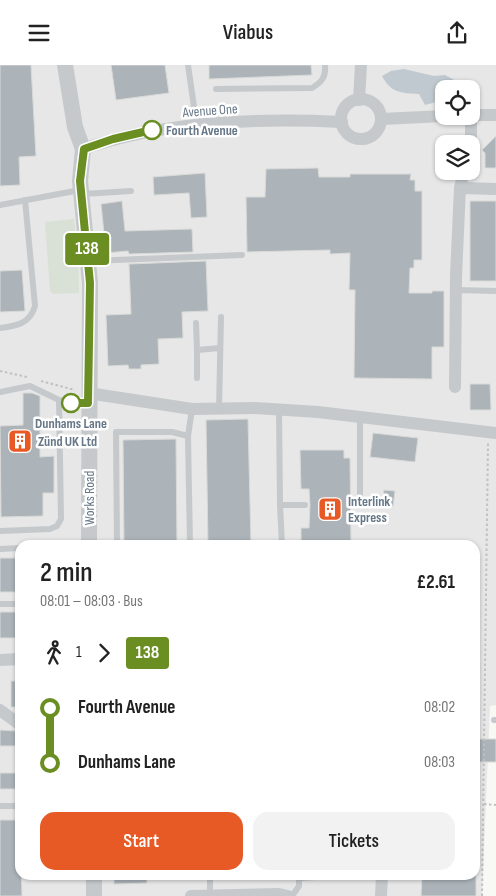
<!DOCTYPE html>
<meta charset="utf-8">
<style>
body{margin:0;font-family:"Sofia Sans Condensed",sans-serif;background:#f2f2f2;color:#222;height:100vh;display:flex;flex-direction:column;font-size:19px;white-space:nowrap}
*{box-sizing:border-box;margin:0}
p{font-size:16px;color:#767676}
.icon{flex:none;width:28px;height:28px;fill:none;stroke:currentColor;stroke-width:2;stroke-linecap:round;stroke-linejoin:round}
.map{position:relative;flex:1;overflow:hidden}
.details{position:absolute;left:15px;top:475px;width:465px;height:340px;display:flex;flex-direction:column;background:#fff;border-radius:15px;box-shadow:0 1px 4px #0004}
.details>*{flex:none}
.badge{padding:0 10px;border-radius:4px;font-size:18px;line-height:32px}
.controls{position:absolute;left:435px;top:15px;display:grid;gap:10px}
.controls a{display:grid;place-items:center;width:45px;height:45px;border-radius:10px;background:#fff;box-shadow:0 1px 4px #0004;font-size:25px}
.map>.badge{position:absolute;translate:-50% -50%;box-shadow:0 0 0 2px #fff}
.legs{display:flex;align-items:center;gap:8px;height:55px;padding:0 25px;font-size:16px}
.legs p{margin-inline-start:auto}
.overview{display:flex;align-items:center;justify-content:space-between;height:85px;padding:0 25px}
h1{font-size:28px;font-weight:600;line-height:38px}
.action{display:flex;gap:10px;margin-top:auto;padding:10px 25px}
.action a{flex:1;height:58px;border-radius:15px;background:#e85a25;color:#fff;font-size:20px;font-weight:600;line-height:58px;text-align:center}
.action a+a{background:#f2f2f2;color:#222}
ul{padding:0 25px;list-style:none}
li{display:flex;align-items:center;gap:18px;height:55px;font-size:19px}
li i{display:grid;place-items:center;width:8px;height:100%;margin:0 6px;background:currentColor}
li i::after{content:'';width:12px;height:12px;margin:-6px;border:4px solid;border-radius:50%;background:#fff}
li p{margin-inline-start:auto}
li:first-child i{background:linear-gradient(#0000 50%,currentColor 0)}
li:last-child i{background:linear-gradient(currentColor 50%,#0000 0)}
header{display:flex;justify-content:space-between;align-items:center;height:65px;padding:0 25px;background:#fff;font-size:22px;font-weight:600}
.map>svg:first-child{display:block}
.built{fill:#e6e7e6;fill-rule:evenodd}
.green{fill:#d9e0d6}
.water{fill:#c0c9cf}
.building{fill:#acb4ba;stroke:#d9dad7}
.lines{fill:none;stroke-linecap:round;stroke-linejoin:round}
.path{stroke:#bfc1c3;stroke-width:2;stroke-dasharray:2.5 2.5;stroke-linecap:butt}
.service{stroke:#c5c9cc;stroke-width:6}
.minor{stroke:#c5c9cc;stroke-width:12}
.tertiary{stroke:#c5c9cc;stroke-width:16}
.line-1-casing{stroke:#fff;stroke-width:11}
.line-1{stroke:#6b8e23;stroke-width:8}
.stop-1-dot{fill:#fff;stroke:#6b8e23;stroke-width:2.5}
.labels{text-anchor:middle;stroke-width:5;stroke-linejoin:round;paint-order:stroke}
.street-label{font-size:14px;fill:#667787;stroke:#fff}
.stop-label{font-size:14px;font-weight:bold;fill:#667787;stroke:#fff;text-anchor:start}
.poi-label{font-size:14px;font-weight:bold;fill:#667787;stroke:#fff;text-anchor:start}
</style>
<header><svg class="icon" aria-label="menu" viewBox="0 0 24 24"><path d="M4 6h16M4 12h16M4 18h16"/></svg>Viabus<svg class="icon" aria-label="share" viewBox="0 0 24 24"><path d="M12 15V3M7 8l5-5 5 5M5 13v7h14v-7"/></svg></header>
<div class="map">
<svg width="496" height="831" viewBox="0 0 496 831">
<rect width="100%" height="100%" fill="#f8f8f5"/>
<!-- built -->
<path class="built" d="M0 0H496V640L490 641 482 831H0ZM444 24H471V51H444ZM444 79H471V106H444ZM20 480H475V810H20Z"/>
<!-- green -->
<path class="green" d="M74 154 78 187 79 228 53 229 50 226 45 157Z"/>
<!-- water -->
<path class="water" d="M404 4 434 11 445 10 456 16 453 24H444V35L425 40 419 29C401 28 391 28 382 11L391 6Z"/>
<!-- building -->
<g class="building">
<path d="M0 0H31L36 91 19 92 20 120 0 121Z"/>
<path d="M111 0H165L169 28 116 35Z"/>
<path d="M209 0H311L312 10 209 14Z"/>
<path d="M496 71V103H485V88L482 85Z"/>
<path d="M318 103 319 112H350V109H411L410 115H415V126H422V195H414V203H410L409 228H432V226H444V282H432V314L354 313 355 225H349L350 188 330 189V185L247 187 246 132H265L266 104Z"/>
<path d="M205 108 207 152 191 153 189 128 154 130 153 112Z"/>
<path d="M122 136 125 166 192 164 193 187 129 189 128 186 106 188 101 139Z"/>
<rect x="470" y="136" width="26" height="80"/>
<path d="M206 196 208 246 182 247 183 273 158 274 159 299 141 300V304H129L128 300 108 301 106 250 131 249 129 199Z"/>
<path d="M22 205 25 246 0 247V206Z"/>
<path d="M470 319H490L491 345H470Z"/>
<path d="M23 328H32L40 331V392L54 391V428H43V451L1 452 0 361 23 360Z"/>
<path d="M248 354 251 480H208L206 355Z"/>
<path d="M373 368 418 373 415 397 370 392Z"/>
<path d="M176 374 177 480H124L123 375Z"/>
<path d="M300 385H344V393H350L351 480H301V463H309L310 440 309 424H301Z"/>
<path d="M384 425 395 426 393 442 382 441Z"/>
<rect x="0" y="493" width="20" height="34"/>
<rect x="0" y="547" width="20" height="26"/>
<rect x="11" y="616" width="9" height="26"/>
<path d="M0 665 16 666V681H0Z"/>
<rect x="475" y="674" width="21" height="23"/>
<rect x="0" y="708" width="20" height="16"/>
<path d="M0 755H20L22 831H0Z"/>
<path d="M114 810H147V818L114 819Z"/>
<path d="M422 810H476V831H421Z"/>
</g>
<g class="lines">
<!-- path -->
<g class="path">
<path d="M0 306 27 312"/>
<path d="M41 316 75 325"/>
<path d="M484 739 496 740"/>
<path d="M482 831 488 378"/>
</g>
<!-- service -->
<g class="service">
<path d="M188 0 194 42 201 60"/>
<path d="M216 24 312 23C322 17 326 12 325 0"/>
<path d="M83 129 131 126"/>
<path d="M0 140 80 125"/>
<path d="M89 196 242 190"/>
<path d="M456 225 496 226"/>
<path d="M196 258 197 285"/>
<path d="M0 263C16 261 30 259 35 241L25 135"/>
<path d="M197 313V285L220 283"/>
<path d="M0 327 30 321 59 335 88 338"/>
<path d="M219 344 221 252"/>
<path d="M279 345 280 440H305"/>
<path d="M360 352V433"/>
<path d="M280 440 282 480"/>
<path d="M0 466 50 464 57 461 61 454 59 335"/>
<path d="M117 480 116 367H172L188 371"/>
<path d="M190 480 188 371 192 344"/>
<path d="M0 484 20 483"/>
<path d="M0 539H20"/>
<path d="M494 655H496"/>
<path d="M0 741H20"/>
<path d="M300 813 348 810"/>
<path d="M210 831V810"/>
<path d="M292 831 299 821V810"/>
</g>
<!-- minor -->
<g class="minor">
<circle cx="361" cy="54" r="20"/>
<path d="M359 35 361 0"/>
<path d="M471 50H496"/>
<path d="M381 54 444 51"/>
<path d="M471 79V51"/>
<path d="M83 84C164 56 257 53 342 57"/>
<path d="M460 123 496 124"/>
<path d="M455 322 456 211 460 123 464 106"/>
<path d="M88 328 192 344 255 343 318 347 496 368"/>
<path d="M0 595 20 594"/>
<path d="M0 645 19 659"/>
<path d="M191 831 279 829 288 831"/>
<path d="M381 831 382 810"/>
</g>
<!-- tertiary -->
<g class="tertiary">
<path d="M65 0 75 62 83 84 80 116 90 218 89 480"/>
<path d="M94 810V831"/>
</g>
</g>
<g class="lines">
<!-- line-1 casing -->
<g class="line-1-casing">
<path id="line-1" d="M71 338H88L90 218 80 116 84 84 113 74 152 65"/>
</g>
<!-- line-1 -->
<use href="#line-1" class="line-1"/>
</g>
<!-- icons -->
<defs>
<g id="building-square" transform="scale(1.25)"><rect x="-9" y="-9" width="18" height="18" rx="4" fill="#e85a25" stroke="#fff"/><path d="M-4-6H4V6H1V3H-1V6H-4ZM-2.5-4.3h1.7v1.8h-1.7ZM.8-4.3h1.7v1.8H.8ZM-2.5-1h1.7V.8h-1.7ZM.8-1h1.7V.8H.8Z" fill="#fff"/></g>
</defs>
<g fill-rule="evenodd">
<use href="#building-square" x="20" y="376"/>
<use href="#building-square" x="330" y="444"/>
</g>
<!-- markers -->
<g class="stop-1-dot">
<circle cx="152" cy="65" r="9"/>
<circle cx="71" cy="338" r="9"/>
</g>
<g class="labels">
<!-- street labels -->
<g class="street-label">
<text transform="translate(210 45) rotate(-4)" y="5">Avenue One</text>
<text transform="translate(89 433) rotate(-90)" y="5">Works Road</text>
</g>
<!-- stop labels -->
<g class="stop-label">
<text x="166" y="70">Fourth Avenue</text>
<text x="71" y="363" text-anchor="middle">Dunhams Lane</text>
</g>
<!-- poi labels -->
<g class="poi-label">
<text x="38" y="381">Zünd UK Ltd</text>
<text x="348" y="441">Interlink<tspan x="348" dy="16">Express</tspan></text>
</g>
</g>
</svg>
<div class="controls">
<a><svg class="icon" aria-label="locate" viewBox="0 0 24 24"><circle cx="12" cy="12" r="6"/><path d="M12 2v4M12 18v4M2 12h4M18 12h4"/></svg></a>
<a><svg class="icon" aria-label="layers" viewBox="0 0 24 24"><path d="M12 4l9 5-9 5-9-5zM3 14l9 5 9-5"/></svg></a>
</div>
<b class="badge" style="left:87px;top:184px;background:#6b8e23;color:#fff">138</b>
<section class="details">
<div class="overview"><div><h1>2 min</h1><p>08:01 – 08:03 · Bus</p></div><b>£2.61</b></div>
<div class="legs"><svg class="icon" aria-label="walk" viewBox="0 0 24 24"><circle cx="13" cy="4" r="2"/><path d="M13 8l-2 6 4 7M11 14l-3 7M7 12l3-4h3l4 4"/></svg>1<svg class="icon" aria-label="forward" viewBox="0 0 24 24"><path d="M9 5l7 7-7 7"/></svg><b class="badge" style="background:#6b8e23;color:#fff">138</b></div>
<ul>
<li><i style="color:#6b8e23"></i><b>Fourth Avenue</b><p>08:02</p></li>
<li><i style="color:#6b8e23"></i><b>Dunhams Lane</b><p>08:03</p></li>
</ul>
<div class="action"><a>Start</a><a>Tickets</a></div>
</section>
</div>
